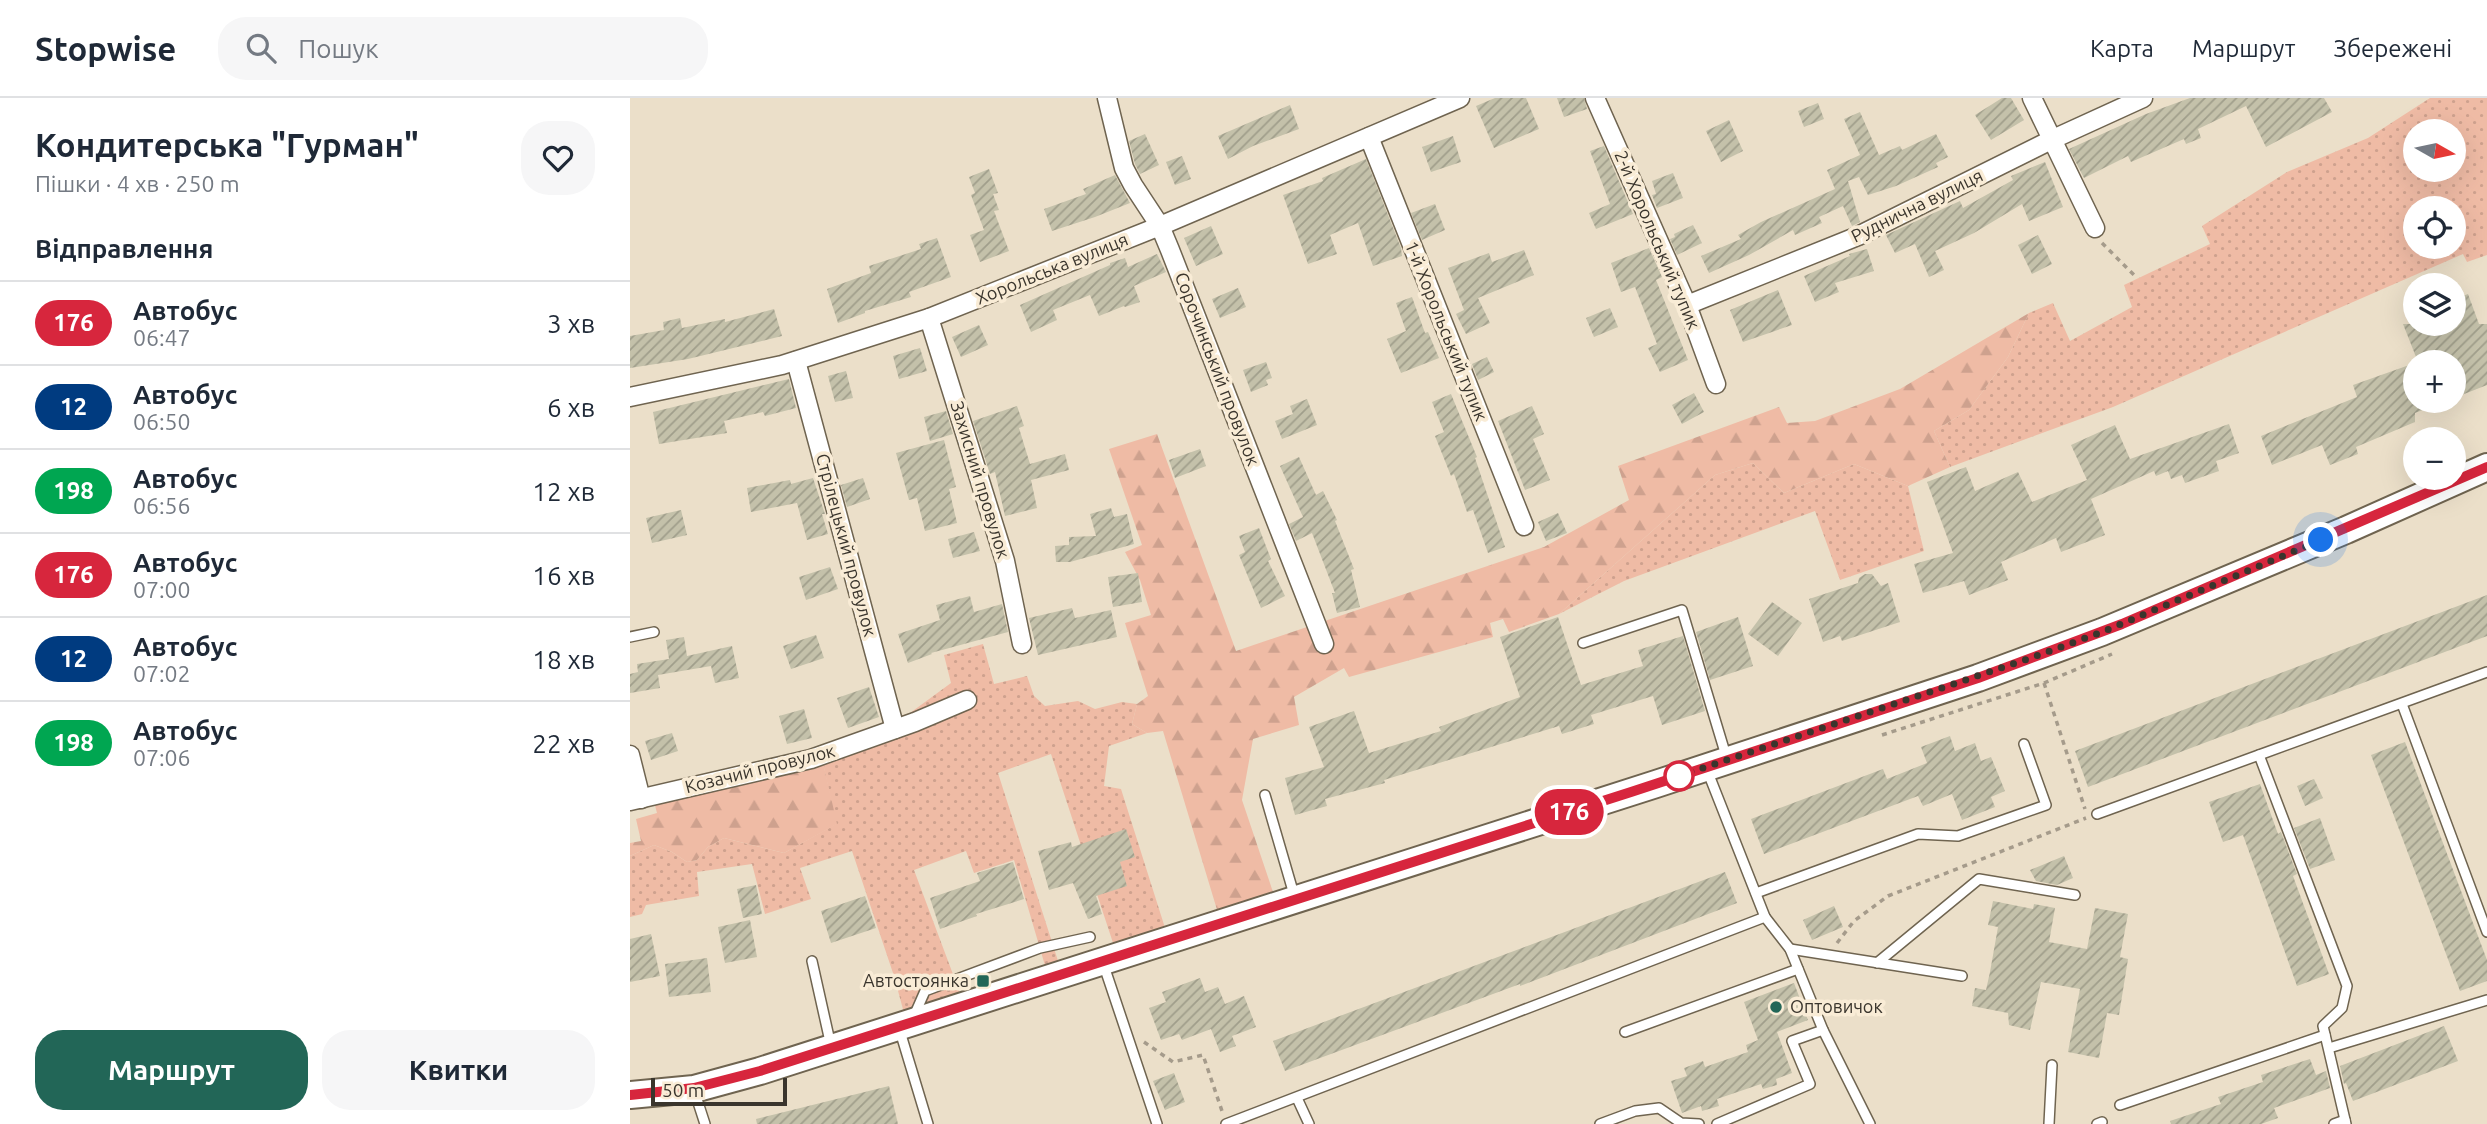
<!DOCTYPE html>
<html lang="uk">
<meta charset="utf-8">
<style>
body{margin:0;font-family:Ubuntu,sans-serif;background:#f6f6f7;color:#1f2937;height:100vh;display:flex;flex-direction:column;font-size:26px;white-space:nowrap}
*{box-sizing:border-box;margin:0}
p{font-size:23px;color:#747a83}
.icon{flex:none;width:38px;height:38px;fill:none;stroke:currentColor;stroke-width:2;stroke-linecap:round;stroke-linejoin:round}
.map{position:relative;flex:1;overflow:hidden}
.sheet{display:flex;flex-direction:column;background:#fff;width:630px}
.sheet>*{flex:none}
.badge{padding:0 14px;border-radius:23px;font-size:24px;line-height:46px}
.needle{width:46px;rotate:99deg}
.fabs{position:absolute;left:1773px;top:21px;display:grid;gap:14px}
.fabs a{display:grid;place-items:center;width:63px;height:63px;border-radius:50%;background:#fff;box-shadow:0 7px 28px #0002;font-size:35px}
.scale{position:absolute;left:21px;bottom:18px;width:136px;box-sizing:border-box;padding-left:7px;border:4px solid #3a352d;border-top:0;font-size:19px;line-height:24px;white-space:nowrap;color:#3a352d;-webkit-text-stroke:5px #f9ecd6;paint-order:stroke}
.you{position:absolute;width:35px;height:35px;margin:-18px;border:5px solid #fff;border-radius:50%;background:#1a73e8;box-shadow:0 0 0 10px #1a73e833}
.map>.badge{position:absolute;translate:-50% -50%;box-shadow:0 0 0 4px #fff}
h2{padding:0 35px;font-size:26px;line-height:63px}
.round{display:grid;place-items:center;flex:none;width:74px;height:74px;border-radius:28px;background:#f6f6f7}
.head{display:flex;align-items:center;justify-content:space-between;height:119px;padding:0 35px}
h1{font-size:33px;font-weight:700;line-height:52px}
.button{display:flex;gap:14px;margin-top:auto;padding:14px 35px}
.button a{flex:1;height:80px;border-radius:28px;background:#226657;color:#fff;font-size:28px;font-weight:700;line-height:80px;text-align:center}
.button a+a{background:#f6f6f7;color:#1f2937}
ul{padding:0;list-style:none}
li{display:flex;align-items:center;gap:21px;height:84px;padding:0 35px;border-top:2px solid #e0e1e3}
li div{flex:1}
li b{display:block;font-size:26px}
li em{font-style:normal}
li .badge{min-width:77px;font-weight:700;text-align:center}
header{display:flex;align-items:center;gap:42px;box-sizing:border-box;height:98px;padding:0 35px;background:#fff;border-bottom:2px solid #e0e1e3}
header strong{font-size:33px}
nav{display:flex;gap:38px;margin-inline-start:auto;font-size:24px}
.search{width:490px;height:63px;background:#f6f6f7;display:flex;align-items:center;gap:18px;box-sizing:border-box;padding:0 24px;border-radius:28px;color:#747a83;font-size:26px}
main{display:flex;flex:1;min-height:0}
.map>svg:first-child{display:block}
.grass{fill:url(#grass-dots);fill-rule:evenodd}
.forest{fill:url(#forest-firs)}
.building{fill:url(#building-hatch)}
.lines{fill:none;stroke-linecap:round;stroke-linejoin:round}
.lane-casing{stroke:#6f6450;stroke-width:12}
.street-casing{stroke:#6f6450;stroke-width:21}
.secondary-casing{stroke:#6f6450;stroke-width:30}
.path{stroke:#a59b8b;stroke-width:3.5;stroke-dasharray:5 5;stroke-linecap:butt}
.lane{stroke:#fff;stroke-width:9}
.street{stroke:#fff;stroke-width:18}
.secondary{stroke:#fff;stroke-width:26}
.line-casing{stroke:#fff;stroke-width:16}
.line{stroke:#d7263d;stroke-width:10}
.walk{stroke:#3a352d;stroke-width:7;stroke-dasharray:0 12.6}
.stop-dot{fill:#fff;stroke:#d7263d;stroke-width:3.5}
.poi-dot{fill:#226657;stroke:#f9ecd6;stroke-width:2.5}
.labels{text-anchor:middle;stroke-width:7;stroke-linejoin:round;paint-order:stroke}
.street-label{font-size:18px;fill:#3a352d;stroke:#f9ecd6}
.poi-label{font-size:18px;fill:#3a352d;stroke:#f9ecd6;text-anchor:end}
</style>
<header>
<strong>Stopwise</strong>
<div class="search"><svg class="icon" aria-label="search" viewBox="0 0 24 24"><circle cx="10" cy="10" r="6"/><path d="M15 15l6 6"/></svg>Пошук</div>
<nav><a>Карта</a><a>Маршрут</a><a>Збережені</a></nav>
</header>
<main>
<section class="sheet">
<div class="head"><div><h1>Кондитерська &quot;Гурман&quot;</h1><p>Пішки · 4 хв · 250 m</p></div><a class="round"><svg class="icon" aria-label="heart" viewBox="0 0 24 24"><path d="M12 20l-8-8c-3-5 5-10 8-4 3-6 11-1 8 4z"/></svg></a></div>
<h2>Відправлення</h2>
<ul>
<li><span class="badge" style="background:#d7263d;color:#fff">176</span><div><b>Автобус</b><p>06:47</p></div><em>3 хв</em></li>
<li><span class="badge" style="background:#003b80;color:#fff">12</span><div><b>Автобус</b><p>06:50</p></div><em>6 хв</em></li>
<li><span class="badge" style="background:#00a651;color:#fff">198</span><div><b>Автобус</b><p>06:56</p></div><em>12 хв</em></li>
<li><span class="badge" style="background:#d7263d;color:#fff">176</span><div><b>Автобус</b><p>07:00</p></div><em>16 хв</em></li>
<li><span class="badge" style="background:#003b80;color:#fff">12</span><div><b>Автобус</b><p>07:02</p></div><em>18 хв</em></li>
<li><span class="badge" style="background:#00a651;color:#fff">198</span><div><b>Автобус</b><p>07:06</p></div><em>22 хв</em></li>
</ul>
<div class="button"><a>Маршрут</a><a>Квитки</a></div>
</section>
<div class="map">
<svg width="1857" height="1026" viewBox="0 0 1857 1026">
<defs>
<pattern id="grass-dots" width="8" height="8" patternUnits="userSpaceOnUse" patternTransform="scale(1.75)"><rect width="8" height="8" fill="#efbba5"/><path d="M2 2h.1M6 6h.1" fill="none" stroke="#cea18e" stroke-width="1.8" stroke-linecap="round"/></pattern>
<pattern id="forest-firs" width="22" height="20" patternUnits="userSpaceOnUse" patternTransform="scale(1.75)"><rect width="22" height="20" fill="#efbba5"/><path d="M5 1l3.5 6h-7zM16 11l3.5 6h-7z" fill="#cea18e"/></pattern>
<pattern id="building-hatch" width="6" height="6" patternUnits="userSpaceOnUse" patternTransform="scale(1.75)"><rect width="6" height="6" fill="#c4c1aa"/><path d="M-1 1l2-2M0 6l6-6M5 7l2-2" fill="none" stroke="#a09e8b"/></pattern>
</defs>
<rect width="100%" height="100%" fill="#ebdfc9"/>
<!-- grass -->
<g class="grass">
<path d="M1800 0H1857V157L1837 164 1833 156 1483 309 1320 369 1304 333 1339 312 1378 259 1399 215 1423 205 1440 243 1502 209 1494 187 1580 146 1572 128 1657 74 1738 40ZM1785 33H1824V72H1785ZM1785 110H1824V149H1785Z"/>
<path d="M1123 365 1154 395 1224 366 1278 388 1294 453 1210 482 1185 413 994 483 929 516 1085 377Z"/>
<path d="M353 546 364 586 397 578 404 598 415 608 448 603 465 611 492 604 507 606 502 626 517 635 479 648 474 688 491 691 536 833 485 851 421 656 368 675 429 866 416 871 384 762 344 775 336 753 284 772 330 895 274 915 264 878 222 753 170 770 181 801 135 816 122 766 67 774 69 798 16 807 12 816 0 819V758L24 747 42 754 57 764 67 762 78 749 94 740 154 755 206 726 190 651 257 631 256 623 280 615 321 585 314 557Z"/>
</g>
<!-- forest -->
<g class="forest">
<path d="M1399 215 1378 259 1339 312 1304 333 1320 369 1278 388 1224 366 1154 395 1123 365 1085 377 929 516 879 534 873 521 860 525 863 539 719 579 714 570 664 599 669 627 623 641 612 702 644 797 588 815 533 633 517 635 502 626 507 606 518 598 495 525 521 517 510 482 495 454 512 447 479 351 527 336 606 553 914 449 999 402 988 368 1149 309 1157 325 1185 323 1270 291Z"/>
<path d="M190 651 207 726 154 755 94 740 78 749 67 762 57 764 42 754 24 747 0 758V745L11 743 6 721 27 715 20 689Z"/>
</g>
<!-- building -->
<g class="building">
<path d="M865 0H896L909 31 864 50 846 8Z"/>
<path d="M927 0H954L957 11 934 19Z"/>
<path d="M1372 0H1381L1394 22 1361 42 1345 17Z"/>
<path d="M1560 0H1694L1702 14 1636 49 1616 8 1568 31 1571 40 1556 46 1554 41 1501 64 1498 58 1454 80 1439 51 1516 16Z"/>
<path d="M1188 5 1194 21 1174 29 1168 13Z"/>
<path d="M660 7 669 31 623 48 598 61 588 38Z"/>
<path d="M1230 14 1249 57 1270 48 1272 52 1306 36 1318 59 1306 65 1308 69 1266 88 1238 97 1229 79 1218 83 1230 124 1222 128 1213 108 1189 119 1192 125 1165 137 1163 132 1119 157 1079 175 1071 158 1111 141 1108 137 1131 124 1205 91 1197 72 1230 57 1214 21Z"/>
<path d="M1099 22 1113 53 1091 64 1076 33Z"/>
<path d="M515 36 529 67 510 76 505 66 499 43Z"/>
<path d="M823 38 831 64 801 74 792 49Z"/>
<path d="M974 48 1003 116 966 131 959 115 980 106 960 53Z"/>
<path d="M552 58 561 81 545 87 536 64Z"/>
<path d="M736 61 771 150 772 158 743 168 728 125 700 137 707 156 678 166 653 97 693 83 692 80Z"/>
<path d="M1415 64 1433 109 1399 123 1392 106 1344 135 1305 153 1314 172 1299 179 1285 146 1265 155 1256 137 1330 103 1333 110 1383 82 1381 78Z"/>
<path d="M359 71 368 95 363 96 369 112 364 113 379 153 350 164 340 137 354 132 341 97 345 95 339 79Z"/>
<path d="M1043 75 1053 100 1027 110 1022 97 1026 96 1022 83Z"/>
<path d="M485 77 500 105 465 119 422 133 414 111 456 96 453 91Z"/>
<path d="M805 106 815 132 792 142 781 115Z"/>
<path d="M1063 127 1072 145 1047 157 1040 141 1045 139 1044 136Z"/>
<path d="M581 128 593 156 566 168 554 140Z"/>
<path d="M1408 137 1422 166 1402 176 1388 147Z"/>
<path d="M307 140 321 179 279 194 281 199 235 213V215L208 225 197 191 241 175 239 168 291 151 289 146Z"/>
<path d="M1019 150 1032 179 1026 182 1058 262 1030 274 1018 250 1027 246 1005 189 991 194 981 165Z"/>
<path d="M1237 151 1244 173 1205 185 1209 194 1185 204 1174 178 1220 158 1219 156Z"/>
<path d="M894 152 904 177 848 200 860 225 836 236 826 216 834 212 818 170 859 155 862 164Z"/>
<path d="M527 156 536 174 504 188 510 204 495 209 494 208 469 218 460 197 423 212 427 222 401 234 390 207 480 167V165L495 160 498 169Z"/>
<path d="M608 190 616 209 590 220 582 201Z"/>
<path d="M1148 192 1162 227 1113 244 1100 212Z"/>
<path d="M1838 196 1849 226H1857V287L1824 300V264H1788L1773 226H1824V201Z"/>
<path d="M782 199 795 235 798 234 809 260 771 275 757 241 776 233 766 205Z"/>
<path d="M980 210 988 229 964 239 956 220Z"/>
<path d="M144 211 152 238 58 261 0 270V238L34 232 33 224 50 220 52 230 95 221V224Z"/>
<path d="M349 227 358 247 331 259 322 239Z"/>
<path d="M290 250 297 273 269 281 263 258Z"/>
<path d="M857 259 864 274 848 282 842 266Z"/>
<path d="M636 264 642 280 636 282 638 287 621 294 613 272Z"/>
<path d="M1785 265V303H1815L1785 315V324L1726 349 1728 356 1700 367 1692 347 1642 367 1631 338 1727 299 1723 287Z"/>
<path d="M216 273 223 300 205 304 198 278Z"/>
<path d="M159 281 166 310 135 318 133 314 94 323 97 335 29 346 23 314Z"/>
<path d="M1064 295 1074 314 1052 326 1042 307Z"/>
<path d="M821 296 847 359 845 360 875 449 858 455 843 412 837 414 824 376 821 378 805 338 814 334 802 304Z"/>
<path d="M677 301 687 327 652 341 645 323 663 316 660 308Z"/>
<path d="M387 308 394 328 389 330 400 366 435 356 439 372 401 382 407 410 375 418 365 374 360 376 343 323Z"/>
<path d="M902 308 914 336 903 341 920 382 895 392 868 323Z"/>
<path d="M316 313 323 336 300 343 294 319Z"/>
<path d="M1599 326 1609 355 1586 363 1589 373 1555 385 1552 377 1541 381 1538 373 1526 378 1524 373 1461 401 1475 437 1431 454 1426 440 1371 464 1378 482 1339 497 1334 483 1293 495 1284 466 1323 455 1297 384 1336 369 1345 393 1388 374 1402 404 1457 382 1441 347 1485 327 1500 361Z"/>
<path d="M314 342 326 389 319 391 327 425 295 433 287 400 279 402 266 355Z"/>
<path d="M570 351 576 368 545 380 539 362Z"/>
<path d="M669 359 686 397 693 393 707 422 705 423 724 471 721 472 730 509 707 515 702 495H705L682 435 666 443 664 438 659 426 673 419 650 368Z"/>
<path d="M183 380 195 416H192L198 436 177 442 167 405 121 414 117 390 160 382 161 386Z"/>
<path d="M233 380 240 401 217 409 211 387Z"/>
<path d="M481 410 484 419 497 416 504 446 440 464H426L425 448 439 447V439L466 438 460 416Z"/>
<path d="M51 412 57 437 22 445 16 420Z"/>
<path d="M928 415 937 435 916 443 908 424Z"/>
<path d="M629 430 641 461 638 463 655 498 631 510 609 457 615 454 609 438Z"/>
<path d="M344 434 350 453 323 460 318 441Z"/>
<path d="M200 469 208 491 176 502 169 479Z"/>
<path d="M508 475 512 504 483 509 478 479Z"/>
<path d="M1235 476H1242L1251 488 1258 485 1270 524 1212 543 1210 538 1193 544 1179 501 1228 485 1229 480Z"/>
<path d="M1857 497V538L1458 689 1445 653Z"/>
<path d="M340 498 344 514 372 506 378 534 301 555 302 556 278 565 268 536 310 522 306 507Z"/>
<path d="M1142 504 1172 525 1148 558 1118 536Z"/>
<path d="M442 510 445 520 481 512 487 539 408 557 399 520Z"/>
<path d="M928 519 951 587 1013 568 1008 552 1053 538 1075 613 1032 627 1023 598 961 617 964 626 932 636 929 628 754 682 755 685 695 701 697 708 665 717 655 680 694 669 679 629 724 613 739 655 811 633 809 629 890 599 870 539Z"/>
<path d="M1108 519 1123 568 1080 582 1066 534Z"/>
<path d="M186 537 194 560 161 571 153 548Z"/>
<path d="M54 539 57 558 102 548 109 580 85 585 81 568 28 577 30 590 0 595V576L8 574 7 566 39 561 36 542Z"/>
<path d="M239 589 249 619 218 630 207 600Z"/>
<path d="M174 611 182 640 157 646 149 618Z"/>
<path d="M42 635 48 653 21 662 15 643Z"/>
<path d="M1320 638 1325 653 1345 645 1351 663 1361 659 1375 693 1361 699 1365 709 1332 722 1322 696 1293 708 1288 698 1134 756 1121 721 1253 671 1257 681 1297 665 1291 649Z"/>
<path d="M1775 644 1857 862V883L1830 893 1741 657Z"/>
<path d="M1684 681 1693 700 1675 708 1667 688Z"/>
<path d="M1630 686 1648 736 1651 734 1667 776 1663 778 1699 876 1667 888 1613 737 1593 744 1579 704Z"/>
<path d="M1690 720 1705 762 1680 771 1664 730Z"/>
<path d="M496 731 505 759 490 764 497 788 466 798 472 816 458 821 443 785 419 792 408 753 441 744 442 749Z"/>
<path d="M1434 758 1443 780 1427 787 1406 783 1400 772Z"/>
<path d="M383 764 394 801 346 816 347 818 310 831 300 800 350 783 347 775Z"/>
<path d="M1095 774 1107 805 890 888V886L655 973 643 943Z"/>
<path d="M126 787 132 816 113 820 107 791Z"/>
<path d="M235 798 246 830 201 845 191 813Z"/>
<path d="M1363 803 1403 811 1404 806 1425 810 1419 844 1457 851 1465 810 1498 816 1490 859 1498 861 1489 917 1477 915 1469 960 1438 954 1450 891 1411 884 1400 932 1379 927 1378 915 1342 908 1345 890 1356 892 1360 874 1368 829 1358 827Z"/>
<path d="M1204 808 1213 829 1182 842 1173 822Z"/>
<path d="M120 822 127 859 95 865 88 829Z"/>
<path d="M21 836 30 878 0 884V841Z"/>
<path d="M77 860 81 894 39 899 35 866Z"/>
<path d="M570 880 575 894 588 889 595 906 614 898 626 929 602 938 606 948 590 954 581 931 552 942 549 936 531 942 519 910 536 904 532 894Z"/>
<path d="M1164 885 1178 922 1147 934 1162 975 1146 981 1147 987 1133 991 1131 986 1087 1001 1089 1008 1072 1013 1071 1008 1052 1015 1041 983 1057 978 1054 970 1073 963 1075 969 1118 954 1116 947 1128 942 1114 904Z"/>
<path d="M1814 928 1828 963 1723 1003 1716 985 1714 986 1710 968Z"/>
<path d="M1680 961 1686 977 1696 973 1700 990 1644 1010 1648 1020 1631 1026H1541L1540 1023 1591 1006 1588 999 1633 984 1631 977Z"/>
<path d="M544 975 555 1004 535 1012 523 983Z"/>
<path d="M259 988 268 1026H127L126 1021Z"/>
</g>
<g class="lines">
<!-- lane casing -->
<g class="lane-casing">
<g id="lane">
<path d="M0 539 24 534"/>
<path d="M953 545 1052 512 1097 661"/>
<path d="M1772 606 1857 834"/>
<path d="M635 697 665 800"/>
<path d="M1467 716 1629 657"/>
<path d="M1126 795 1288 736 1328 738 1416 707 1394 646"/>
<path d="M1135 819 1160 851 1193 932 1240 1026"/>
<path d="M1160 851 1332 878"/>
<path d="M182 863 201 948"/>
<path d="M473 865 527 1026"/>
<path d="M1247 865 1349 781 1445 797"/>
<path d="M284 918 295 893 410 850 460 839"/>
<path d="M269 930 298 1026"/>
<path d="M995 934 1168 871"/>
<path d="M1699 950 1857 902"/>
<path d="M64 992 75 1026"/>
<path d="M667 1000 679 1026"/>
<path d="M1490 1007 1695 937"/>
<path d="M596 1026 1135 819 1077 672"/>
<path d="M970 1026 1005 1013 1029 1010 1051 1025 1069 1026"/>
<path d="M1087 1026 1180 986 1162 943 1193 932"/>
<path d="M1419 1026 1422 967"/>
<path d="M1467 1026 1472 1024"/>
<path d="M1704 1026 1715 1022"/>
<path d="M1716 1026 1693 928 1712 910 1717 888 1629 657 1857 574"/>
</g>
</g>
<!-- street casing -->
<g class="street-casing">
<g id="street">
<path d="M477 0 494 70 503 87 530 128 540 152 694 546"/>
<path d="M965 0 1057 207 1086 286"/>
<path d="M1402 0 1465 130"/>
<path d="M739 39 894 428"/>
<path d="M1057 207 1228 138 1421 42 1513 0"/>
<path d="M299 220 375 463 392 546"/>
<path d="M166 263 265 631"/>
<path d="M0 299 152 267 299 220 530 128 830 0"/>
<path d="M0 657 11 701"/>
<path d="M0 703 181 661 285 624 337 602"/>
</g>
</g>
<!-- secondary casing -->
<g class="secondary-casing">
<path id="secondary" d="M0 997 64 991 130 973 1026 686 1348 580 1472 534 1716 432 1857 369"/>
</g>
<!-- path -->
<g class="path">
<path d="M1472 145 1504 177"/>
<path d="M1414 585 1455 711"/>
<path d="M1252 637 1414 585 1482 556"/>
<path d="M1207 845 1224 823 1258 798 1456 720"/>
<path d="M514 944 543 964 573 957 592 1013"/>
</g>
<!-- lane -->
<use href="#lane" class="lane"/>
<!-- street -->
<use href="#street" class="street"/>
<!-- secondary -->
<use href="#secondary" class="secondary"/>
</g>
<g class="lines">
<!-- line casing -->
<g class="line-casing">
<path id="line" d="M0 997 64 990 130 973 1001 694 1348 580 1492 526 1857 369"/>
</g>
<!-- line -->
<use href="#line" class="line"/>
<!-- walk -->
<path class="walk" d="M1049 678 1398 561 1472 534 1691 442"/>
</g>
<!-- markers -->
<circle class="stop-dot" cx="1049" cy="678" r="14"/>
<g class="poi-dot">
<rect x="346" y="876" width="14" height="14" rx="3.5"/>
<circle cx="1146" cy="909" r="7"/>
</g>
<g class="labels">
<!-- street labels -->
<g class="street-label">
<text transform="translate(1287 108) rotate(-26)" y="6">Руднична вулиця</text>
<text transform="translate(1027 142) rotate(67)" y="6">2-й Хорольський тупик</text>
<text transform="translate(422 171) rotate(-22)" y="6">Хорольська вулиця</text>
<text transform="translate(816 233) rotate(68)" y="6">1-й Хорольський тупик</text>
<text transform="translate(587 271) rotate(69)" y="6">Сорочинський провулок</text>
<text transform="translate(350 382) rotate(73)" y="6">Захисний провулок</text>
<text transform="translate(216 447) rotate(75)" y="6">Стрілецький провулок</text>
<text transform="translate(130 671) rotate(-14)" y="6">Козачий провулок</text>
</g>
<!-- poi labels -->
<g class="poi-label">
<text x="339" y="889">Автостоянка</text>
<text x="1160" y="915" text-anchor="start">Оптовичок</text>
</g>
</g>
</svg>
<div class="fabs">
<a><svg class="needle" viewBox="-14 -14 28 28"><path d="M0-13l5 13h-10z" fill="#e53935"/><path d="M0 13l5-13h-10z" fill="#747a83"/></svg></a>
<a><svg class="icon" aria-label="locate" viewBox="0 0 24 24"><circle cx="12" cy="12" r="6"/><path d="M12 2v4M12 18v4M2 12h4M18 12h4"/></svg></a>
<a><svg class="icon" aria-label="layers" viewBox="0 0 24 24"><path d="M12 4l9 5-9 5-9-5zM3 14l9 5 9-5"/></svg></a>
<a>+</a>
<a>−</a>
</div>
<div class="scale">50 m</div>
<div class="you" style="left:1691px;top:442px"></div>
<b class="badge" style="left:939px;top:714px;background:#d7263d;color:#fff">176</b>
</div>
</main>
